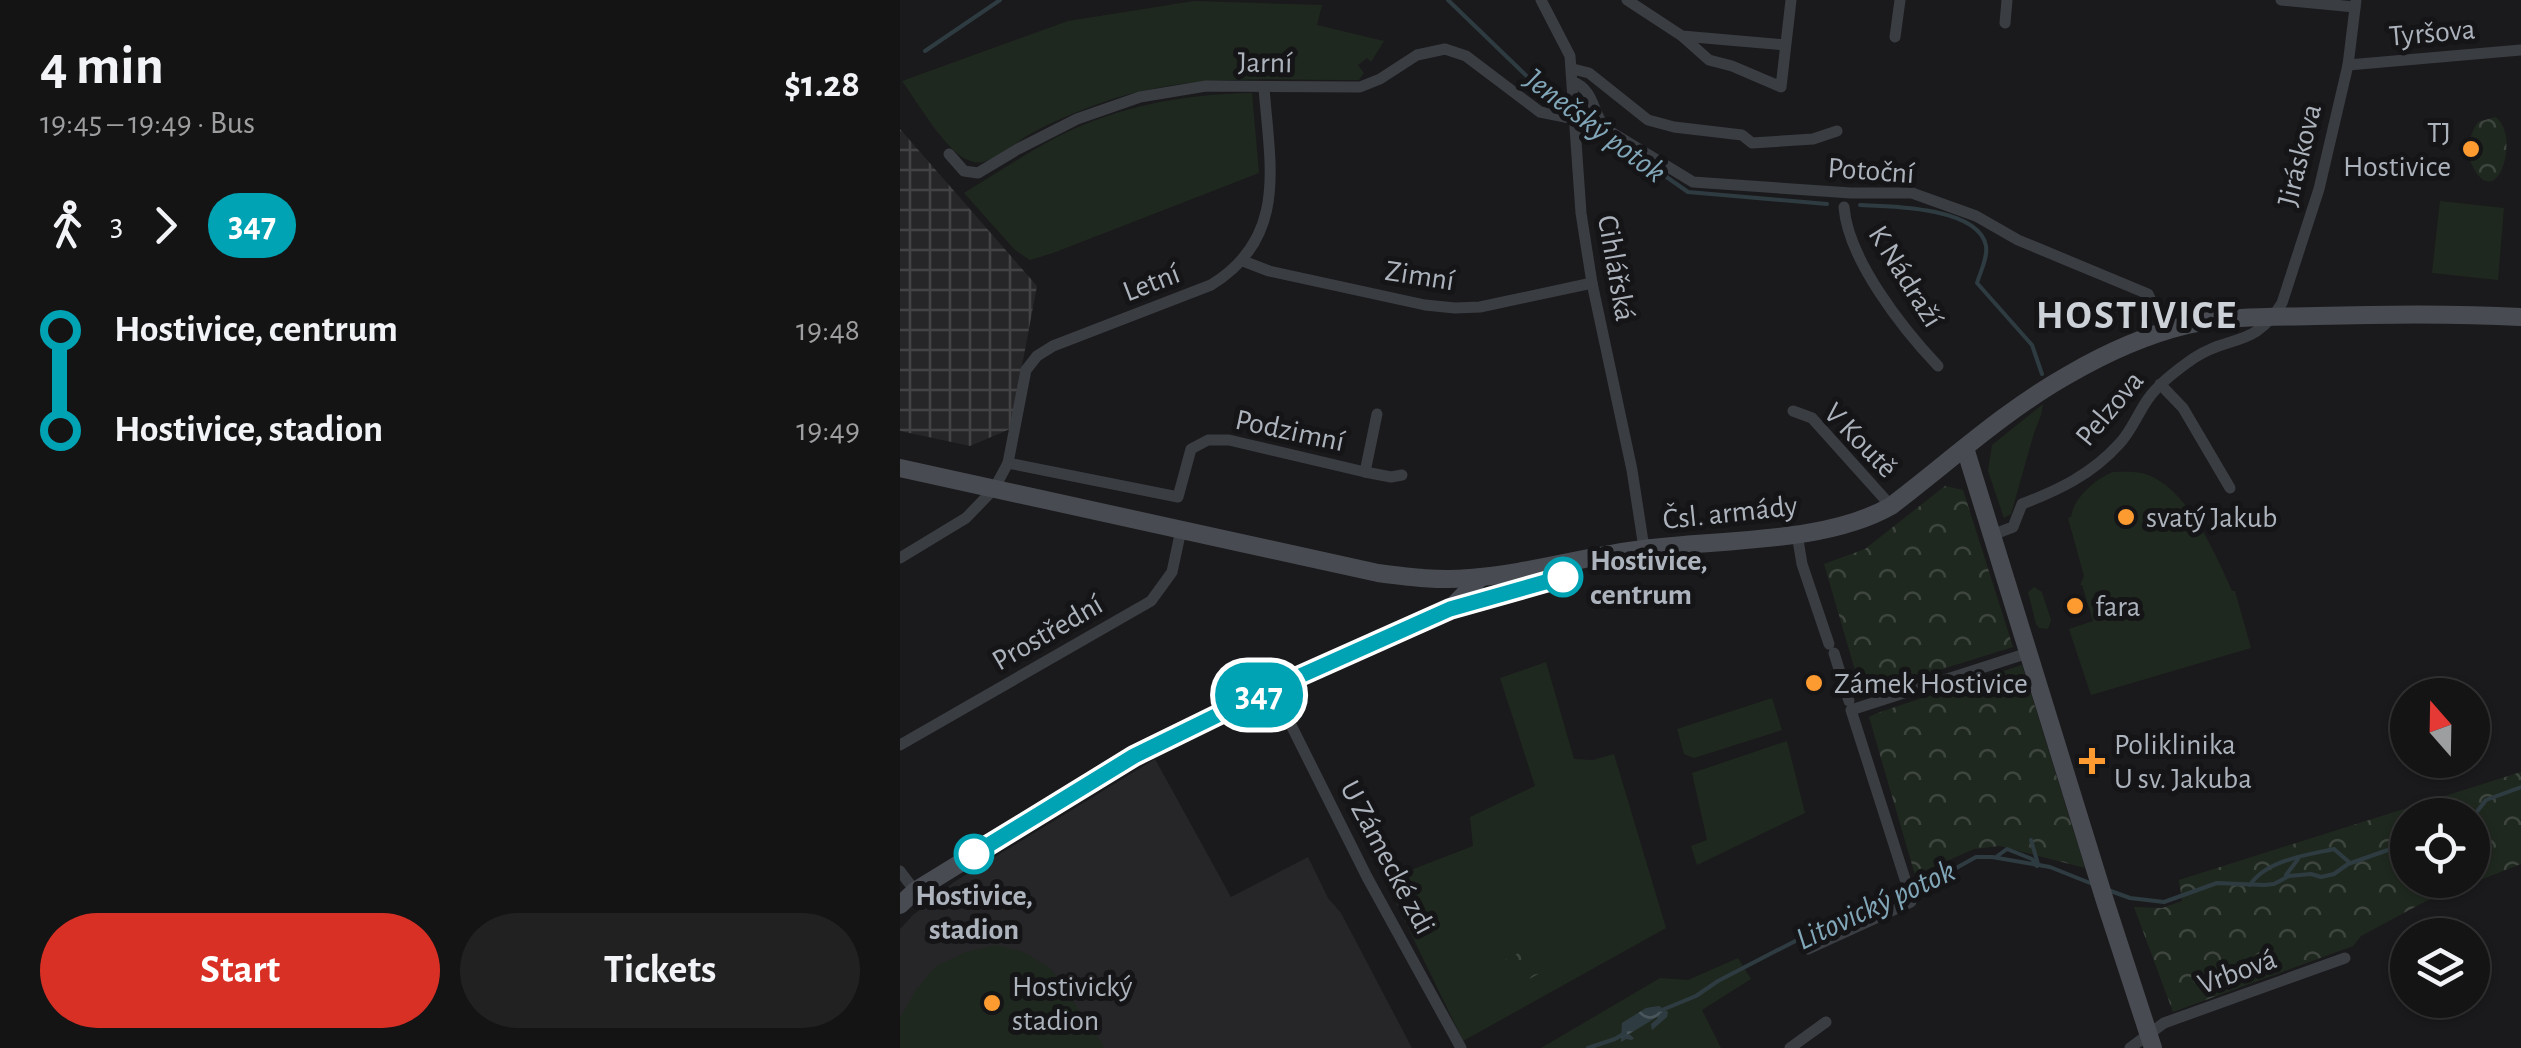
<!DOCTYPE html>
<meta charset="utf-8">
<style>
body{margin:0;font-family:"Alegreya Sans",sans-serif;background:#212122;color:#f1f3f6;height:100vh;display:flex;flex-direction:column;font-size:38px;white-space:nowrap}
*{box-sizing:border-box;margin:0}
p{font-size:32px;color:#9d9ea0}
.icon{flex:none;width:55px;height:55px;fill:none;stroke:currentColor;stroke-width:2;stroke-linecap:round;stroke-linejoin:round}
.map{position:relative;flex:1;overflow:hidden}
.side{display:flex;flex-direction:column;background:#141415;width:900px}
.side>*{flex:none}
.badge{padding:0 20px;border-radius:32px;font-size:35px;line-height:65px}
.needle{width:65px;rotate:340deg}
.buttons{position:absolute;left:1490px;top:678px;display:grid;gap:20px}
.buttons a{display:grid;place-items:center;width:100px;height:100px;border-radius:50%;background:#141415;box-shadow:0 2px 8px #0004,0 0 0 2px #333334;font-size:50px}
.map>.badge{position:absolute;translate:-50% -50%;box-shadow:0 0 0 5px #fff}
.legs{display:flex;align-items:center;gap:15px;height:110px;padding:0 40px;font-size:32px}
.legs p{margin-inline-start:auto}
.summary{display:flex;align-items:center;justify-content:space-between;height:170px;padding:0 40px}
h1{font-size:55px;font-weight:700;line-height:75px}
.cta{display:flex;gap:20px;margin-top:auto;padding:20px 40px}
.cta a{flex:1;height:115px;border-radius:60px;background:#d93025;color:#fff;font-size:40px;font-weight:700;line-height:115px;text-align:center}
.cta a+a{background:#212122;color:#f1f3f6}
ul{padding:0 40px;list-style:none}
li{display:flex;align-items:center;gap:35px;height:100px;font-size:38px}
li i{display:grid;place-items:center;width:15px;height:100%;margin:0 12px;background:currentColor}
li i::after{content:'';width:25px;height:25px;margin:-12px;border:8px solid;border-radius:50%;background:#141415}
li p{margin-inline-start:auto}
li:first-child i{background:linear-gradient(#0000 50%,currentColor 0)}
li:last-child i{background:linear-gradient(currentColor 50%,#0000 0)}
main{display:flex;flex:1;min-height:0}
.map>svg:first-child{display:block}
.built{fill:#262629}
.industrial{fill:url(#industrial-grid)}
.green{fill:#1f281f}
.park{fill:url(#park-crowns);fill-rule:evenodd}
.water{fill:url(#water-waves)}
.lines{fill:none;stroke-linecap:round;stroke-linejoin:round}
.stream{stroke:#2e3c42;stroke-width:4}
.street{stroke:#3a3d42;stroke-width:11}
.secondary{stroke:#484c52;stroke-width:18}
.line-1-casing{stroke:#fff;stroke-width:22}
.line-1{stroke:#00a3b4;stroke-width:15}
.poi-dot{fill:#fd9b31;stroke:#151517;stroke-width:4}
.stop-1-dot{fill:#fff;stroke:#00a3b4;stroke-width:5}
.labels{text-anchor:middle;stroke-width:10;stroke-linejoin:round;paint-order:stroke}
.street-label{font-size:30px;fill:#acb3bc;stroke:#151517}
.poi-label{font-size:30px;fill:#acb3bc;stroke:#151517;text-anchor:start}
.stop-label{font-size:30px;font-weight:bold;fill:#acb3bc;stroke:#151517;text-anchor:start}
.water-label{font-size:32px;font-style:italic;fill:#81a7b9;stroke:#151517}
.district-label{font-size:40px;font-weight:bold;letter-spacing:2.5px;fill:#cdd2d8;stroke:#151517}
</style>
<main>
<section class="side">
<div class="summary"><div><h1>4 min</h1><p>19:45 – 19:49 · Bus</p></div><b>$1.28</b></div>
<div class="legs"><svg class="icon" aria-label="walk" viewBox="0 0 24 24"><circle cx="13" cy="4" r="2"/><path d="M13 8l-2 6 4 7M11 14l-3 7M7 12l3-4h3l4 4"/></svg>3<svg class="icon" aria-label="forward" viewBox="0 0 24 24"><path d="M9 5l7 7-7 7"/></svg><b class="badge" style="background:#00a3b4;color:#fff">347</b></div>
<ul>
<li><i style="color:#00a3b4"></i><b>Hostivice, centrum</b><p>19:48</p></li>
<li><i style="color:#00a3b4"></i><b>Hostivice, stadion</b><p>19:49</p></li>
</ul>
<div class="cta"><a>Start</a><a>Tickets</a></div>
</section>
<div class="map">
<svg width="1621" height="1048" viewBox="0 0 1621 1048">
<defs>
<pattern id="industrial-grid" width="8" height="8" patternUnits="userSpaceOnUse" patternTransform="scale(2.5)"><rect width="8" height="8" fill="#262629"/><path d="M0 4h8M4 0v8" fill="none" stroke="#434346"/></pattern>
<pattern id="park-crowns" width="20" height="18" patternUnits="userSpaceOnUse" patternTransform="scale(2.5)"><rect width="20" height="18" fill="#1f281f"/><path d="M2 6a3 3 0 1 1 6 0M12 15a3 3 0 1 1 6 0" fill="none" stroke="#3d453e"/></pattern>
<pattern id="water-waves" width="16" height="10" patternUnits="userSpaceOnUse" patternTransform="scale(2.5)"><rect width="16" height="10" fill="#2e3c42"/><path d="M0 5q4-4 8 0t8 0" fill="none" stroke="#4a565b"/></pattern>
</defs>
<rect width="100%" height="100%" fill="#1a1a1c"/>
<!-- built -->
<path class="built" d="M255 759 331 897 408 857 428 898 441 913 512 1048H0V929L13 915 54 882Z"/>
<!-- industrial -->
<path class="industrial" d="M0 129 137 286 110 429 70 446 0 431Z"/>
<!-- green -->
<g class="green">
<path d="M294 1 422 5 417 25 484 41 471 62 467 58 458 65 464 73 459 80C368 80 283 72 195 105 171 114 147 124 125 137 113 145 100 157 86 161 81 163 76 163 71 161 48 156 17 101 2 81L168 21Z"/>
<path d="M352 93 359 173 153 253 130 260 115 250 64 193C95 174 125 154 157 137 218 106 284 94 352 93Z"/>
<path d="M1540 201 1604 208 1598 280 1532 273Z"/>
<path d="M1143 404 1141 415 1134 433 1111 514 1104 518 1088 471 1092 445Z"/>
<path d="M1213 472C1223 472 1235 471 1245 474 1287 487 1315 553 1332 591H1335L1351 648 1191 695 1169 629 1193 621 1182 585H1180L1184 576 1168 518 1171 517C1173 499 1195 479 1213 472Z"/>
<path d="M1134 587 1142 592 1151 620 1148 629 1139 628 1136 624 1128 592Z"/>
<path d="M646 662 674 759 693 760 714 754 766 928 563 1041 485 880 573 846 570 817 635 786 600 678Z"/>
<path d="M872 698 882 730 794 758 784 754 777 729Z"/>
<path d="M887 741 905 813 797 865 791 846 807 840 792 773Z"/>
<path d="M96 945 124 952 151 969 205 1048H0V1018L16 990 35 967 66 952Z"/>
<path d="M838 958 851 979 802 1010 821 1048H641L760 978 788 980Z"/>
</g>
<!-- park -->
<g class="park">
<path d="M1595 117C1621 133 1598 214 1573 167 1565 151 1569 137 1578 122Z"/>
<path d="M1045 486 1063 490 1113 647 962 694 924 564 965 549Z"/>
<path d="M1122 665 1185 868 1100 846 1074 849 1015 875 969 717 980 712Z"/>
<path d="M1621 772V864L1526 901 1461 936 1453 946 1273 1012 1234 907 1262 908 1282 901 1279 880ZM1508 815H1572V880H1508Z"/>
<path d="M634 945 647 969 617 986 603 961Z"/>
</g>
<!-- water -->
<path class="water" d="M759 1006 768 1012 767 1017 752 1030 751 1024 758 1018 757 1017 729 1034 734 1038 732 1040 726 1039 721 1042 722 1023 746 1008Z"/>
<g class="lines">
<!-- stream -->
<g class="stream">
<path d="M548 0 637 86 671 110"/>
<path d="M25 51 100 0"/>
<path d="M679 115 704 133"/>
<path d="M715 141 788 192 927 204"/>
<path d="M960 205C990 206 1079 207 1086 246 1088 257 1080 273 1077 283L1132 345 1142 374"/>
<path d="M1572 818 1586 800 1621 787"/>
<path d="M1131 840 1138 864"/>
<path d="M1096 857 1107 849 1132 859 1137 866"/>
<path d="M1386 875 1398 859"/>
<path d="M1350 885C1366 860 1407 855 1434 849L1450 863"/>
<path d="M1208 890 1230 898 1264 902 1317 883 1364 885 1374 884 1389 876 1411 874 1421 877 1434 874 1448 864 1508 843"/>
<path d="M762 1010 796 996 818 981 955 910 1040 877 1076 857H1092L1150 867 1195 885"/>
<path d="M688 1048 715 1039 725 1033"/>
</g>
<!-- street -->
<g class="street">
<path d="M641 0 670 56 681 213 692 283 732 470 744 548"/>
<path d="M727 0 782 36 885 45"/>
<path d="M1381 0 1455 7"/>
<path d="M1105 23 1107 0"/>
<path d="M782 36 809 60 832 66 881 87 891 0"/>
<path d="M995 37 1000 0"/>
<path d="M1448 65 1621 50"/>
<path d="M673 69 689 73 748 120 774 127 842 135 852 143 913 139 937 131"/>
<path d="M673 82C695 90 692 113 706 129L793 182 951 193H1012L1076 216 1118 240 1248 294 1265 331"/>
<path d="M49 154 64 171 78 173 118 149 177 119 240 97 306 86 460 87 480 79 517 55 545 49 566 56 640 112 675 119"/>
<path d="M944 207C948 259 1002 328 1038 366"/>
<path d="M343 261 369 271 525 305 555 308 580 307 692 283"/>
<path d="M1260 384 1283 408 1330 488"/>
<path d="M893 411 912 418 991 506"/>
<path d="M108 463 278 497 291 449 308 440H329L465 472 477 414"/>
<path d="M465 472 491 477 502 475"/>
<path d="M897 534 902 564 929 644"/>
<path d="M1092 535 1113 527 1122 504C1159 490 1192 474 1219 444 1231 432 1238 413 1248 399 1259 383 1278 369 1294 358 1330 334 1354 349 1382 303L1419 189 1448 65 1456 0"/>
<path d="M0 558 66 518 94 489 108 463 126 370 137 356 153 346 311 285C388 238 370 166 364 88"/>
<path d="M934 653 949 701"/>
<path d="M373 689 467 877 561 1048"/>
<path d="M0 745 251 601 272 572 281 530"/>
<path d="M0 871 15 891"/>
<path d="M908 949 1011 902 1012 895 1005 879 951 710 1128 653"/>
<path d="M890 1048 926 1022"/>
<path d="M1230 1048 1264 1023 1445 958"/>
</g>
<!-- secondary -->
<g class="secondary">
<path d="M1065 448 1205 901 1253 1048"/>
<path d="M0 468 478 573C509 577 539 581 570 578 627 574 686 556 743 549 818 539 925 544 991 506 1049 462 1104 411 1168 375 1204 354 1246 335 1287 325 1329 316 1373 317 1416 316 1484 314 1552 313 1621 317"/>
<path d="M0 905 15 891 234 756 373 689 550 609 581 577"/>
</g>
</g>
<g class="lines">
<!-- line-1 casing -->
<g class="line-1-casing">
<path id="line-1" d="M74 854 234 756 373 688 550 609 663 577"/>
</g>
<!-- line-1 -->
<use href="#line-1" class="line-1"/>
</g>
<!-- markers -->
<g class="poi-dot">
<circle cx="1571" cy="149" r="10"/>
<circle cx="1226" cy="517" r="10"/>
<circle cx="1175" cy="606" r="10"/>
<circle cx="914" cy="683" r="10"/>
<path d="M1187 746h10v10h10v10h-10v10h-10v-10h-10v-10h10z"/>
<circle cx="92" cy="1003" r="10"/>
</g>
<g class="stop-1-dot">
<circle cx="663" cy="577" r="18"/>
<circle cx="74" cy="854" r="18"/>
</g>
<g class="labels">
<!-- street labels -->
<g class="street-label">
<text transform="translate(1532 32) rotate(-5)" y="10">Tyršova</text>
<text transform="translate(365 62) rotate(1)" y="10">Jarní</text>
<text transform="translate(1399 155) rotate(-76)" y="10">Jiráskova</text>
<text transform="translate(971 170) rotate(4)" y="10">Potoční</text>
<text transform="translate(717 268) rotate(80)" y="10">Cihlářská</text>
<text transform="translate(520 275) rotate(9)" y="10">Zimní</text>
<text transform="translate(1006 276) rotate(58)" y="10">K Nádraží</text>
<text transform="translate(251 282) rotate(-21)" y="10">Letní</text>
<text transform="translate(1209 408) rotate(-50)" y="10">Pelzova</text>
<text transform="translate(390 430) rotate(12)" y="10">Podzimní</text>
<text transform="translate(961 440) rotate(46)" y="10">V Koutě</text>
<text transform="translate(830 512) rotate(-6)" y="10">Čsl. armády</text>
<text transform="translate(147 632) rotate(-30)" y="10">Prostřední</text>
<text transform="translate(488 857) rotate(62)" y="10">U Zámecké zdi</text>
<text transform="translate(1337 971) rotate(-20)" y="10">Vrbová</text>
</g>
<!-- poi labels -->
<g class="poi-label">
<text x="1551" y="142" text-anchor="end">TJ<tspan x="1551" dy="34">Hostivice</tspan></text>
<text x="1246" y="527">svatý Jakub</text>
<text x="1195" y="616">fara</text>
<text x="934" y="693">Zámek Hostivice</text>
<text x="1214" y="754">Poliklinika<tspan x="1214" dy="34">U sv. Jakuba</tspan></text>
<text x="112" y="996">Hostivický<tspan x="112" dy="34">stadion</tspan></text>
</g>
<!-- stop labels -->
<g class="stop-label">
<text x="690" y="570">Hostivice,<tspan x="690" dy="34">centrum</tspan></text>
<text x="74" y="905" text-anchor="middle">Hostivice,<tspan x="74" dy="34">stadion</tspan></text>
</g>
<!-- water labels -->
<g class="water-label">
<text transform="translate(696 125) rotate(37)" y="11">Jenečský potok</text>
<text transform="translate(975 904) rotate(-25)" y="11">Litovický potok</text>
</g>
<!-- district labels -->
<g class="district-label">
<text x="1237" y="328">HOSTIVICE</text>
</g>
</g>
</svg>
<div class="buttons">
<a><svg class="needle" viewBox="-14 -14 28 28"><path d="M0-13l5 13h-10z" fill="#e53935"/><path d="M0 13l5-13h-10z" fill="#9d9ea0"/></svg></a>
<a><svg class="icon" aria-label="locate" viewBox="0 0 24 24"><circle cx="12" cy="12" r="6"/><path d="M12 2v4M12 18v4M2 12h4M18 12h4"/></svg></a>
<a><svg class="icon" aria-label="layers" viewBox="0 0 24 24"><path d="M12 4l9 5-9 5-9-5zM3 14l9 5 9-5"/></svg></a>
</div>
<b class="badge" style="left:359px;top:695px;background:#00a3b4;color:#fff">347</b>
</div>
</main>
